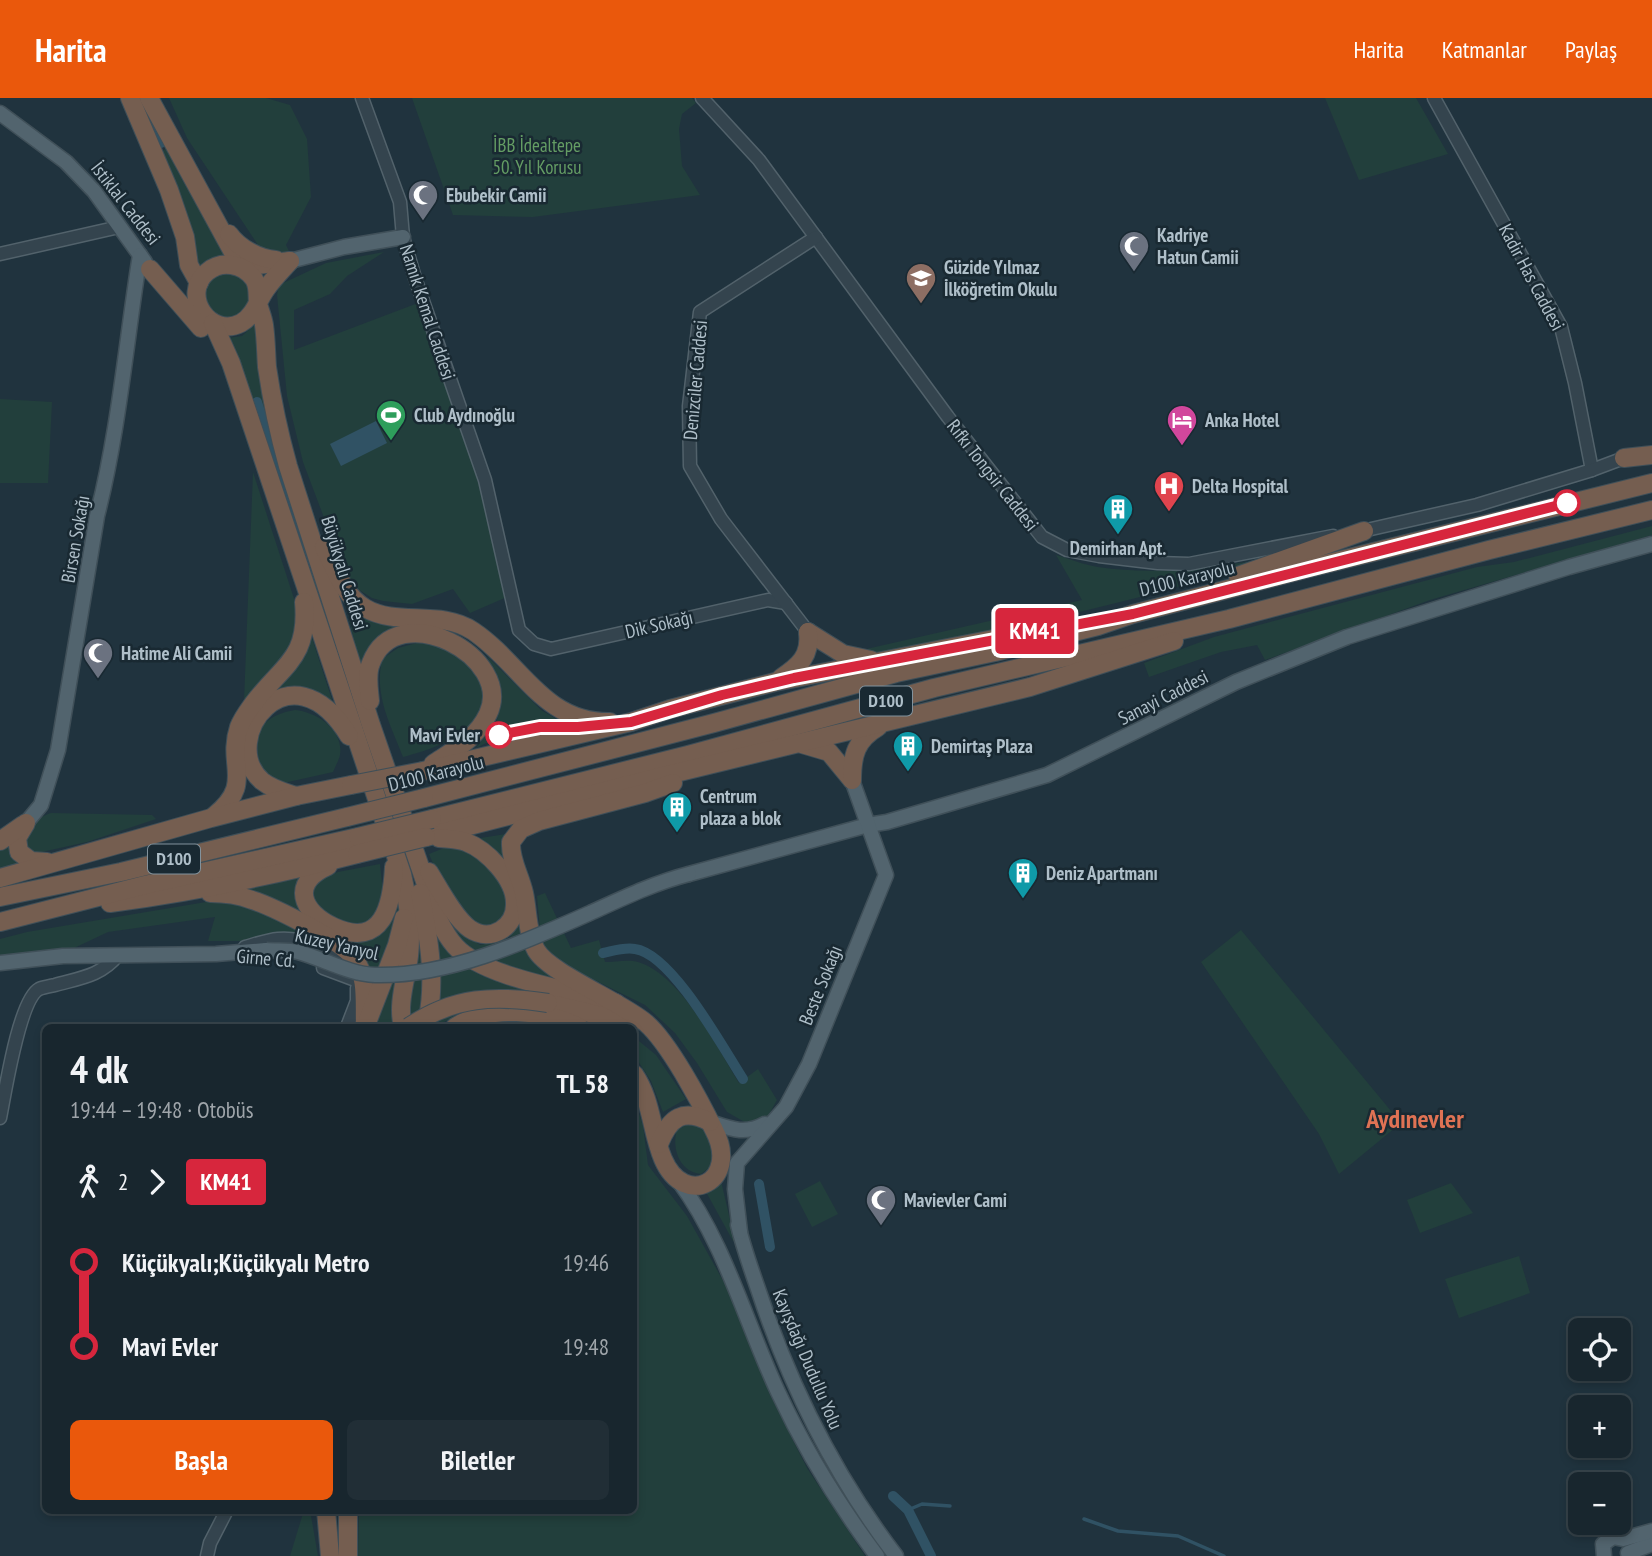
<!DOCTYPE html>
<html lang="tr">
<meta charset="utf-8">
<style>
body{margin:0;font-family:"PT Sans Narrow",sans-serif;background:#212e36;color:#f1f3f6;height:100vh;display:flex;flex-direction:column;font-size:26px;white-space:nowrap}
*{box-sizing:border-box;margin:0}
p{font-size:23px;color:#9fa5aa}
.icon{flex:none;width:38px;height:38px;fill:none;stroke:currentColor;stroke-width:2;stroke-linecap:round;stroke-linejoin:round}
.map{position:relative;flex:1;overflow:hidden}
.panel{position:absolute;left:42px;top:926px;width:595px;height:490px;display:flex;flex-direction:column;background:#18262e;border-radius:10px;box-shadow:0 4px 10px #0003,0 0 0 2px #36434a}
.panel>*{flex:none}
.badge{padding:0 14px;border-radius:5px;font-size:24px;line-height:46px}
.buttons{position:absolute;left:1568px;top:1220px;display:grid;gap:14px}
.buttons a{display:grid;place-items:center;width:63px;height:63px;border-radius:10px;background:#18262e;box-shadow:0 4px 10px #0003,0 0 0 2px #36434a;font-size:35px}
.map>.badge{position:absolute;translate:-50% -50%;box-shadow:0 0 0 4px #fff}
.legs{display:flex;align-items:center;gap:10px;height:77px;padding:0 28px;font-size:23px}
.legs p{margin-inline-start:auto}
.summary{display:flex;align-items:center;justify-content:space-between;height:119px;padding:0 28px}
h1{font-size:38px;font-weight:600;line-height:52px}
.action{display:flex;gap:14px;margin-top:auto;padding:14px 28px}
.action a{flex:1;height:80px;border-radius:10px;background:#ea580c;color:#fff;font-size:28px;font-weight:600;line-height:80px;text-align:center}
.action a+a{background:#212e36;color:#f1f3f6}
ul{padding:0 28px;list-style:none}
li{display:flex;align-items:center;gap:24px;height:84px;font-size:26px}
li i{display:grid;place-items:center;width:10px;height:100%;margin:0 9px;background:currentColor}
li i::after{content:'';width:18px;height:18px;margin:-9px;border:5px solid;border-radius:50%;background:#18262e}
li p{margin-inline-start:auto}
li:first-child i{background:linear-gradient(#0000 50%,currentColor 0)}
li:last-child i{background:linear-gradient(currentColor 50%,#0000 0)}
header{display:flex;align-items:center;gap:42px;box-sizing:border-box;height:98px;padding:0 35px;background:#ea580c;color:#fff}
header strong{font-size:33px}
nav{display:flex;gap:38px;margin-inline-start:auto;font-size:24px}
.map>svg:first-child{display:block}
.green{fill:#223f3c}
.water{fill:#305264}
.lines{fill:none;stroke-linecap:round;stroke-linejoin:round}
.stream{stroke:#305264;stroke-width:3.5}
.canal{stroke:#305264;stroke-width:10}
.minor-casing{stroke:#52626b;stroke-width:15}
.major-casing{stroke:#405059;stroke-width:17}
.highway-casing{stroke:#3f4f58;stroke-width:20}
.minor{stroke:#34444e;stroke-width:12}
.major{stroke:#52646e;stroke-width:14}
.highway{stroke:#755e50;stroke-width:18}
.major-bridge-casing{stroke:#405059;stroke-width:17;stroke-linecap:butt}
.highway-bridge-casing{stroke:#3f4f58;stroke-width:20;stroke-linecap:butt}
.major-bridge{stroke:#52646e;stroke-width:14}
.highway-bridge{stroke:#755e50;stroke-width:18}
.line-1-casing{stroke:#fff;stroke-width:16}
.line-1{stroke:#d7263d;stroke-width:10}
.stop-1-dot{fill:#fff;stroke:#d7263d;stroke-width:3.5}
.labels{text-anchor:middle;stroke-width:5;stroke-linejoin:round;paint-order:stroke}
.shield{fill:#192932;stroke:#82929c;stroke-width:2}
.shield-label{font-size:18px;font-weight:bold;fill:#afbfc9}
.park-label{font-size:19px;fill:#649d64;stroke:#192932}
.poi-label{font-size:19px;font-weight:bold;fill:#afbfc9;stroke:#192932;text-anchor:start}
.street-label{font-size:19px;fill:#afbfc9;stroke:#192932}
.stop-label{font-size:19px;font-weight:bold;fill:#afbfc9;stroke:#192932;text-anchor:end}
.district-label{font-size:26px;font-weight:bold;fill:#df7254;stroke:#192932}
</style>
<header>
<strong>Harita</strong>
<nav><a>Harita</a><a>Katmanlar</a><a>Paylaş</a></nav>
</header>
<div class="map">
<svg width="1652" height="1458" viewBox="0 0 1652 1458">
<rect width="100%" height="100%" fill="#20333e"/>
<!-- green -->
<g class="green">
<path d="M169 0H266L290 7 307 41 311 99 286 147 290 155 273 158 262 153 187 40Z"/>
<path d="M412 0H692L696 5 682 16 679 31 682 68 700 97 533 119 453 117Z"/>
<path d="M1325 0H1416L1448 56 1359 82Z"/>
<path d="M166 51 185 87 233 163 195 176 162 53Z"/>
<path d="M384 154 347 178 330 196 294 212V252L418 205 481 383 507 499 470 515 453 491 412 506 383 503 372 500 356 490 343 470 303 364 287 298 277 197 279 187 326 165Z"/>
<circle cx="227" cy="198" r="22"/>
<path d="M258 223 277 361 275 365 241 267 227 240 242 238Z"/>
<path d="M0 301 52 304 48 385H0Z"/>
<path d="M253 374 298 513C302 553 270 577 244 603Z"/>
<path d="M1652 428V437L1430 502 1265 562 1257 547 1221 554 1149 579 1144 565 1214 539 1477 469 1514 464Z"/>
<path d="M1056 457C1070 461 1084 467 1098 469 1157 478 1218 469 1276 459 1149 502 1016 528 885 559L862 552 1082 502Z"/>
<path d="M346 507 379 525 402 528 360 570Z"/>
<path d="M311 537 334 608 261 604 304 560Z"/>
<path d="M417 545 442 547 466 558 487 591C485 598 484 608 480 614 466 640 430 652 403 659 390 625 374 598 382 561L398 550Z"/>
<path d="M487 558 541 612 570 629C534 630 508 633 476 650L497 622 502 592Z"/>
<path d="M295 612C317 614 344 632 340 657 339 662 335 669 333 674L279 686 265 680C251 645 253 619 295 612Z"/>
<path d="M51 715 152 717 156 721 87 744 37 755 27 749C25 732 35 720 51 715Z"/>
<path d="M506 736 504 751 511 775 474 741Z"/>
<path d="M11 740 23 767 0 772V747Z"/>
<path d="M454 746 465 749 500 779 509 806 500 828 478 829C455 808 440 784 429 756Z"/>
<path d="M380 766 384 804 370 829 340 827 310 801 319 781 338 774Z"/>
<path d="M300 780 317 829 237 793Z"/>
<path d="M399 792 398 821 373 901 368 865 348 843 368 841Z"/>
<path d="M545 795 571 850 599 842 605 864C615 864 629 861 638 864 681 877 716 948 739 985L758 971 777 1002 768 1018 748 1026 727 1014 697 965 675 935 645 907 556 863 541 843 537 798Z"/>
<path d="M218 802 246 805 322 844 294 835 265 838 247 843H208L215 819 108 834 70 852 0 859V841L27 834Z"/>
<path d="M440 805 464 835 480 847 510 840 520 816 531 855 573 887C540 878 467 863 449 832 445 824 443 813 440 805Z"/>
<path d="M434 831C462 875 480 880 529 890L524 906C490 908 466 912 436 928 440 894 440 865 434 831Z"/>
<path d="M1241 832 1401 1025 1339 1076 1319 1036 1201 864Z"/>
<path d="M419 833 426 903 415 929 408 909Z"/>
<path d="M402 861 393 901 394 929H373Z"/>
<path d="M519 922 542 929H479L500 923Z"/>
<path d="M634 939 656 957 686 1001 663 1014 651 983 634 957Z"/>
<path d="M634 1000 643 1028 648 1067 687 1118 731 1197 770 1297 807 1370 865 1458H358L359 1412H634Z"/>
<path d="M687 1023 708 1032 715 1057 710 1069 701 1076C677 1074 670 1045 679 1026Z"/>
<path d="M721 1083 735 1143H733L705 1092Z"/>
<path d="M820 1083 838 1116 812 1129 795 1096Z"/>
<path d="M1451 1085 1473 1115 1420 1135 1407 1102Z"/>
<path d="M1519 1158 1530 1195 1459 1220 1445 1181Z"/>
<path d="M304 1412H310L318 1458H290Z"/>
</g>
<!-- water -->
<path class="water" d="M376 323 387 345 341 368 330 346Z"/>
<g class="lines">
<!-- stream -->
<g class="stream">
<path d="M908 1412 922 1406 950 1408"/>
<path d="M1084 1421 1118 1433 1178 1438 1224 1458"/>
</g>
<!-- canal -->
<g class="canal">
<path d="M140 0 161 45"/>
<path d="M257 304 321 508"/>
<path d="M603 855C613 853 624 849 635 851 672 856 723 950 743 981"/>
<path d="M759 1086 770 1149"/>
<path d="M893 1398 908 1412 931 1458"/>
</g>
<!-- minor casing -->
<g class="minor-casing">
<g id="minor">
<path d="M362 0 400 104 403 139 415 180 485 382 519 532 534 546 551 551 768 502 786 505"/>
<path d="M702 0 759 62 948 319 1042 439 1067 452 1099 458 1158 465 1189 466 1333 438"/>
<path d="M1434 0 1561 229 1575 285 1592 372"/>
<path d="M0 156 119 129"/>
<path d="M1358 434 1477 407 1592 372 1624 360"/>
<path d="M808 534 721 421 690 368 689 308 700 214 816 139"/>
<path d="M245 849C256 846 267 842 278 841 302 839 331 850 349 866"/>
<path d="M323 870 355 882"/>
<path d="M347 929 357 903V890"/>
<path d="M0 1020C5 995 19 902 39 891 44 889 51 888 55 887 80 880 101 878 118 857"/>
<path d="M207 1458 210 1445 227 1412"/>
</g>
</g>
<!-- major casing -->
<g class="major-casing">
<g id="major">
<path d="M0 15 66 64 94 93 145 164"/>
<path d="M290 163 344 149 403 139"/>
<path d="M26 725 41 707 58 652 97 418C119 332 126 244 140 157"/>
<path d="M689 776 868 727 887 724 1047 677 1236 584 1347 539 1569 469 1652 446"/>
<path d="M0 865 63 858 216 856 266 852"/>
<path d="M710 1024C731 1031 745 1037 765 1026"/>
<path d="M678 1082C725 1145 745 1223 778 1294 805 1352 839 1407 877 1458"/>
<path d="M738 1127C743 1148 750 1168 757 1188 789 1286 834 1377 896 1458"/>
<path d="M740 1134 735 1091 737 1065 786 1009 809 966 886 777 852 682"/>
<path d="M1628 1455 1652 1446"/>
<path d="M1604 1458 1603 1446 1613 1439 1623 1441 1652 1433"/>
</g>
</g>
<!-- highway casing -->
<g class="highway-casing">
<g id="highway">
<path d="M130 0 169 92 185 139 189 167 199 185"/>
<path d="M149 0 241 169 290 163"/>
<path d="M229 136C239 150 259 161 276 162"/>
<path d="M290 163C282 172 273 181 266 191 258 202 254 218 241 225 210 241 180 197 207 174 221 162 243 165 254 181 259 189 257 197 258 206 260 213 263 220 264 227 266 241 266 255 267 269 272 303 279 336 288 368L371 627 438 821C443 831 448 840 455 848 485 881 573 892 616 905"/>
<path d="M150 171 201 230"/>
<path d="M213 225 231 265 402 776C408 802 412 831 409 858 406 882 397 906 403 929"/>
<path d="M1624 360 1652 357"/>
<path d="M324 449C335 470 343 497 365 510 397 529 440 511 473 533 522 566 543 625 610 624"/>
<path d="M1238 478 1364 433"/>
<path d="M808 534 843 556 871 562"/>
<path d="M781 580C799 568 811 558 808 534"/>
<path d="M370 603C369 591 366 576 371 565 397 497 515 559 488 616 477 640 454 652 433 666"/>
<path d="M802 646 829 654 852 682"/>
<path d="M423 673 631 624 670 611 775 584 1019 536"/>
<path d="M852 682C852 657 856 642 878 629"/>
<path d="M296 698C284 694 272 691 262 683 216 642 290 542 349 638"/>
<path d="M424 700 714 625 896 575 995 554 1098 528 1133 516 1309 470 1652 385"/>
<path d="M214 718C255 685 226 668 239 629 242 621 248 613 253 606 283 566 309 561 304 504"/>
<path d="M432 721 688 657 934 590 1229 521 1489 452 1652 412"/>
<path d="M26 725 17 740 19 754 31 763 47 764"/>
<path d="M426 739 663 678 1030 589 1174 543"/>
<path d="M0 743 23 727"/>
<path d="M328 768C290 785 301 814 334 829 383 851 392 807 394 769"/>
<path d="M429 774C439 790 455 821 470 831 491 845 516 829 515 805 515 781 487 752 466 744 457 741 448 741 439 740"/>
<path d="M0 780 211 720 296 698 351 687"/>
<path d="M210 795C224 795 239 797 252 802 274 809 342 843 354 860 368 879 364 905 365 928"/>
<path d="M420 795C429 840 437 885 426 929"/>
<path d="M0 799 121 774 347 719"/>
<path d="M110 805C194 794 275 777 357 756"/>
<path d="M0 824 145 787 358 739"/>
<path d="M548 905 606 919 629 929"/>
<path d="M368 922 397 847 404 820"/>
<path d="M455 929C490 907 542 911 579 929"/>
<path d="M634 976C652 1002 651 1033 663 1061 685 1112 741 1083 714 1032 700 1003 669 945 646 925 622 904 549 875 536 852 527 835 528 813 524 795 520 777 510 762 511 744L521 731 539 723 645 695 673 685"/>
<path d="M659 1046C670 1019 683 1010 710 1024"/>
<path d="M326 1412 330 1458"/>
<path d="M348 1412V1458"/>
</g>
</g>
<!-- minor -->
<use href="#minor" class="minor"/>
<!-- major -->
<use href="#major" class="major"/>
<!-- highway -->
<use href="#highway" class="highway"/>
<!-- major-bridge casing -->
<g class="major-bridge-casing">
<path id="major-bridge" d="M266 852C277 853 288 852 298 854 324 861 349 876 375 877 447 879 525 844 590 815 623 800 654 785 689 776"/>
</g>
<!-- highway-bridge casing -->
<g class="highway-bridge-casing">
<g id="highway-bridge">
<path d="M351 687 423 673"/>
<path d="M347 719 424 700"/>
<path d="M358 739 432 721"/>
<path d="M357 756 426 739"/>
<path d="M409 929C454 898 495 897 548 905"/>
</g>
</g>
<!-- major-bridge -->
<use href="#major-bridge" class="major-bridge"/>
<!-- highway-bridge -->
<use href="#highway-bridge" class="highway-bridge"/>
</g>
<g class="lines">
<!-- line-1 casing -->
<g class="line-1-casing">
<path id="line-1" d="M499 637 540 629H578L631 624 722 597 794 580 1133 516 1567 405"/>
</g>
<!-- line-1 -->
<use href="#line-1" class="line-1"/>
</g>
<!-- icons -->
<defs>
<g id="mosque-pin" transform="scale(1.575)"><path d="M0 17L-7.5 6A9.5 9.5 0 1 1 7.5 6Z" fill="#6b7280" stroke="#192932"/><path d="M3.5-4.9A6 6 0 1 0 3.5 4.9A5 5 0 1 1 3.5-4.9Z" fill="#fff"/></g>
<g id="school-pin" transform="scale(1.575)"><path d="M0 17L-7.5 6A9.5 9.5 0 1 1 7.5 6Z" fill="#8d6e63" stroke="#192932"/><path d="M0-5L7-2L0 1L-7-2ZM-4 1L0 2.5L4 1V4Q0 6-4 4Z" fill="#fff"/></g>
<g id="stadium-pin" transform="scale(1.575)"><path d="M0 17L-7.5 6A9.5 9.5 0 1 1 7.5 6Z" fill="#2e9e5b" stroke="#192932"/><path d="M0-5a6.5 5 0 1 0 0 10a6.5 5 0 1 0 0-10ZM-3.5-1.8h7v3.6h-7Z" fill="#fff"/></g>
<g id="hotel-pin" transform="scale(1.575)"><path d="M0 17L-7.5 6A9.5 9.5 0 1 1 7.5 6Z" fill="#d1479c" stroke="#192932"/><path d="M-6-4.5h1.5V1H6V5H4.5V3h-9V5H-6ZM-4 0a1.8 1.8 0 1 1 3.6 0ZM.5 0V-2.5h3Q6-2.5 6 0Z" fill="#fff"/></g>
<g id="hospital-pin" transform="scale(1.575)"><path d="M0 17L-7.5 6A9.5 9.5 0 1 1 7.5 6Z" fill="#e0444e" stroke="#192932"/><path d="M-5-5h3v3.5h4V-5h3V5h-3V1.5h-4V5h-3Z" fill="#fff"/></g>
<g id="building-pin" transform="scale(1.575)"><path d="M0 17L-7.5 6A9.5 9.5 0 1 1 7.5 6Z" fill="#0f9aa8" stroke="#192932"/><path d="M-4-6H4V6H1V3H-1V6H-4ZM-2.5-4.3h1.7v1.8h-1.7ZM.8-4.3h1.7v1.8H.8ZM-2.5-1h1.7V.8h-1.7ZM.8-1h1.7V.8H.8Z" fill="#fff"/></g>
</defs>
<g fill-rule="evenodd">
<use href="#mosque-pin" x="423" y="97"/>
<use href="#mosque-pin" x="1134" y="148"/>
<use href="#school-pin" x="921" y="180"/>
<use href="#stadium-pin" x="391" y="317"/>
<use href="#hotel-pin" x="1182" y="322"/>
<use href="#hospital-pin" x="1169" y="388"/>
<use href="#building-pin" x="1118" y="411"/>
<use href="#mosque-pin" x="98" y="555"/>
<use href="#building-pin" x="908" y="648"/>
<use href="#building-pin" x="677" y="709"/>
<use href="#building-pin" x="1023" y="775"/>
<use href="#mosque-pin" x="881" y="1102"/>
</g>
<!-- markers -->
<g class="stop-1-dot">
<circle cx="1567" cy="405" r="12"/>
<circle cx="499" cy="637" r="12"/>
</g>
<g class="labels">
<!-- shield labels -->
<g class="shield">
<rect x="860" y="588.5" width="52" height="29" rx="5"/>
<rect x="148" y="746.5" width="52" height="29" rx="5"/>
</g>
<g class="shield-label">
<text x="886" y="609">D100</text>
<text x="174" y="767">D100</text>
</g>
<!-- park labels -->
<g class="park-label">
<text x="537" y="54">İBB İdealtepe<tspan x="537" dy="22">50. Yıl Korusu</tspan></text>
</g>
<!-- poi labels -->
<g class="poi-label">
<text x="446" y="104">Ebubekir Camii</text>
<text x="1157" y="144">Kadriye<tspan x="1157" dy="22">Hatun Camii</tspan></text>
<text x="944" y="176">Güzide Yılmaz<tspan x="944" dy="22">İlköğretim Okulu</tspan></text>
<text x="414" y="324">Club Aydınoğlu</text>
<text x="1205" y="329">Anka Hotel</text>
<text x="1192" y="395">Delta Hospital</text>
<text x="1118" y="457" text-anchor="middle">Demirhan Apt.</text>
<text x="121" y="562">Hatime Ali Camii</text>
<text x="931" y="655">Demirtaş Plaza</text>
<text x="700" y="705">Centrum<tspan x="700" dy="22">plaza a blok</tspan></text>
<text x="1046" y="782">Deniz Apartmanı</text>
<text x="904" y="1109">Mavievler Cami</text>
</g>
<!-- street labels -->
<g class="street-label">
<text transform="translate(126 105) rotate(52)" y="7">İstiklal Caddesi</text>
<text transform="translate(1532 179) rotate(62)" y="7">Kadir Has Caddesi</text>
<text transform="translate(428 214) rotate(72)" y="7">Namık Kemal Caddesi</text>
<text transform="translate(695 282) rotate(-85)" y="7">Denizciler Caddesi</text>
<text transform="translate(993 377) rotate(52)" y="7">Rıfkı Tongsir Caddesi</text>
<text transform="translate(75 441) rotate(-80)" y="7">Birsen Sokağı</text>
<text transform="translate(345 475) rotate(73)" y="7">Büyükyalı Caddesi</text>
<text transform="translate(1187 480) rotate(-14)" y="7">D100 Karayolu</text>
<text transform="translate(659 526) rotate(-13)" y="7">Dik Sokağı</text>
<text transform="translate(1163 599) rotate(-27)" y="7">Sanayi Caddesi</text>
<text transform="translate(436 675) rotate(-14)" y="7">D100 Karayolu</text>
<text transform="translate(337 846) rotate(13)" y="7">Kuzey Yanyol</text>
<text transform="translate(266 860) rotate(5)" y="7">Girne Cd.</text>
<text transform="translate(820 887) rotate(-68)" y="7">Beste Sokağı</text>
<text transform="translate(808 1261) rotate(67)" y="7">Kayışdağı Dudullu Yolu</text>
</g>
<!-- stop labels -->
<g class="stop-label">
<text x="480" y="644">Mavi Evler</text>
</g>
<!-- district labels -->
<g class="district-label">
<text x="1415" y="1030">Aydınevler</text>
</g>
</g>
</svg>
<div class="buttons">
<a><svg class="icon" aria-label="locate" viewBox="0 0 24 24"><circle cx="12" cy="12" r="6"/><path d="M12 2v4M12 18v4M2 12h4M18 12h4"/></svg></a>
<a>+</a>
<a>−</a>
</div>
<b class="badge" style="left:1035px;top:533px;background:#d7263d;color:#fff">KM41</b>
<section class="panel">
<div class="summary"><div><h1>4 dk</h1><p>19:44 – 19:48 · Otobüs</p></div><b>TL 58</b></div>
<div class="legs"><svg class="icon" aria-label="walk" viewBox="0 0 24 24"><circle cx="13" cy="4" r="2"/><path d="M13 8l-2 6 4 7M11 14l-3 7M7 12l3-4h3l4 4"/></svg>2<svg class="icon" aria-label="forward" viewBox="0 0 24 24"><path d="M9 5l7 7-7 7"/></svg><b class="badge" style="background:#d7263d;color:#fff">KM41</b></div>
<ul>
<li><i style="color:#d7263d"></i><b>Küçükyalı;Küçükyalı Metro</b><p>19:46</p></li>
<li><i style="color:#d7263d"></i><b>Mavi Evler</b><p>19:48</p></li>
</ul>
<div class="action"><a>Başla</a><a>Biletler</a></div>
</section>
</div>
